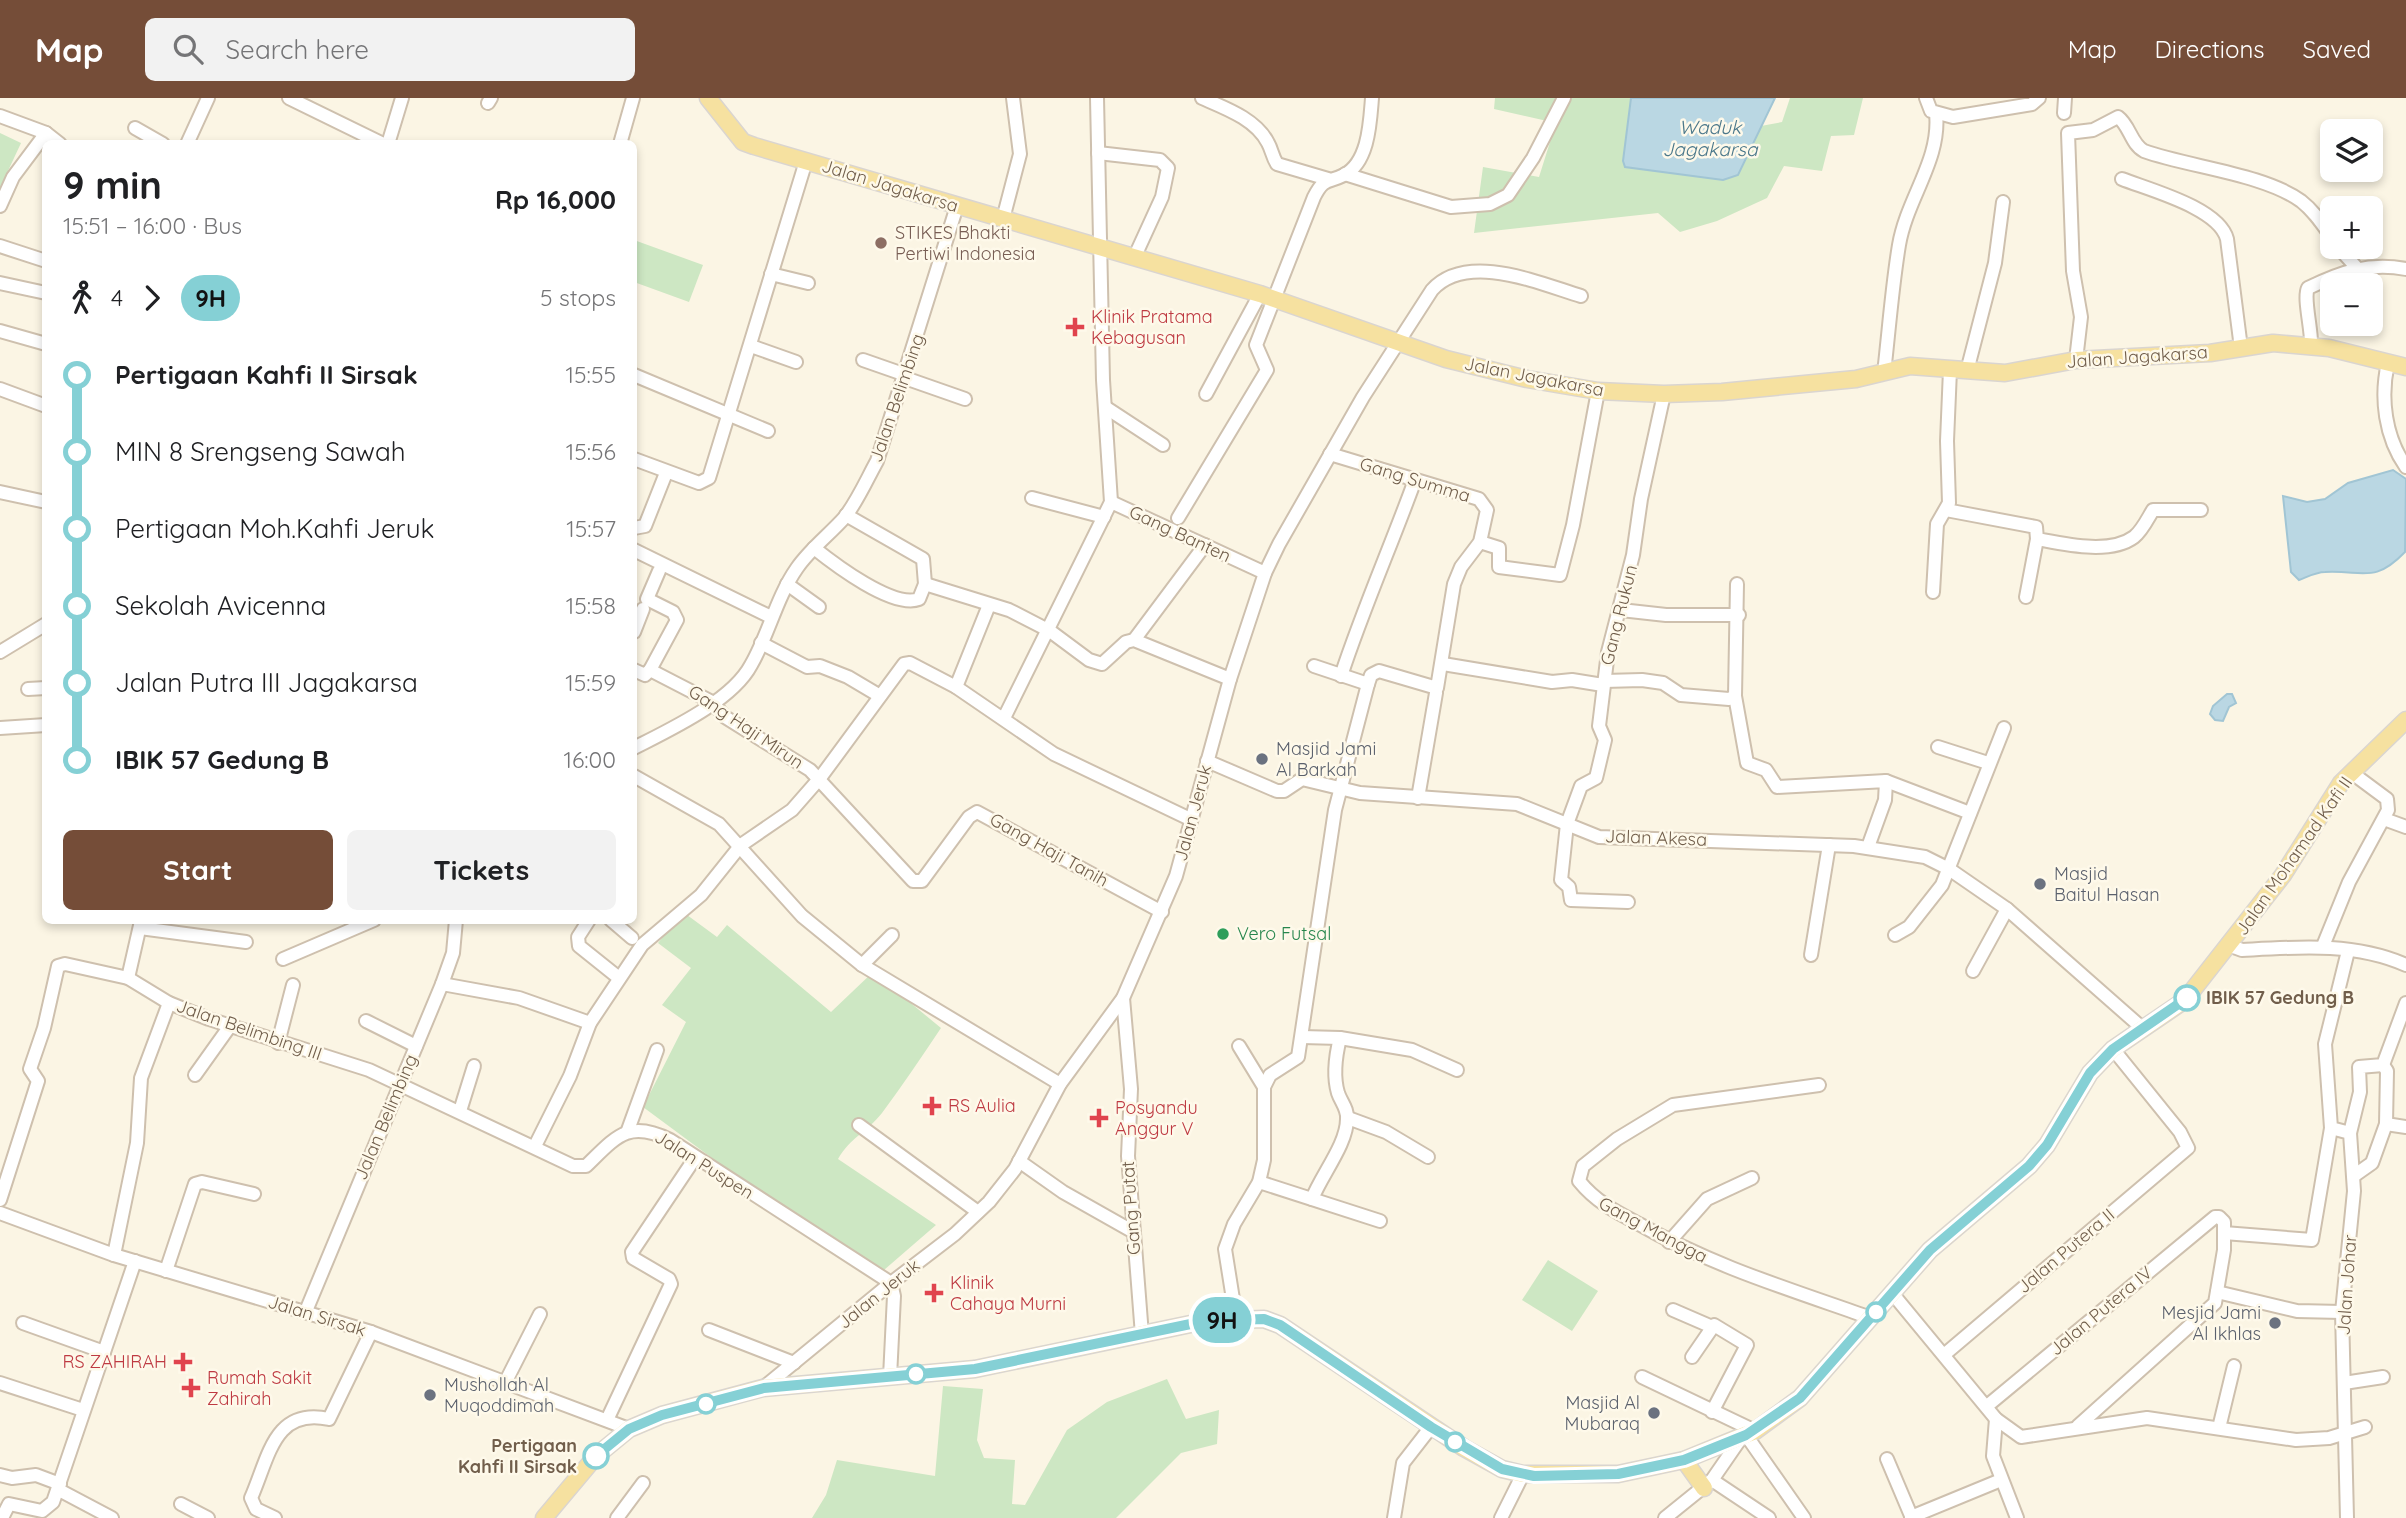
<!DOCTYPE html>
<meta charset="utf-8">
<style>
body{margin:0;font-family:Quicksand,sans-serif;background:#f2f2f2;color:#202124;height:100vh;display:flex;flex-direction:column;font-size:26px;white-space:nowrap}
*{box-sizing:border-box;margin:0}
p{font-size:23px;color:#757577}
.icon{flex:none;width:38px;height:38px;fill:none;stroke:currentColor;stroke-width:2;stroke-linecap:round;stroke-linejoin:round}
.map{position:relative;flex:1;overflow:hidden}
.side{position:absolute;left:42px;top:42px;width:595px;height:784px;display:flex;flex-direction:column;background:#fff;border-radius:10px;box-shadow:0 4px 10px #0003}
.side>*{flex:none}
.badge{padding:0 14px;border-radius:23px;font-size:24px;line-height:46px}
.tools{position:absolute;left:2320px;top:21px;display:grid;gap:14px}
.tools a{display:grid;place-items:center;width:63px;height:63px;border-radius:10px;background:#fff;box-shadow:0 4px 10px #0003;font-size:35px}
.map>.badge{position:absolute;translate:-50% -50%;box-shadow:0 0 0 4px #fff}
.legs{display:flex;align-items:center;gap:10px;height:77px;padding:0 21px;font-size:23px}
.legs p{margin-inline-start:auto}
.summary{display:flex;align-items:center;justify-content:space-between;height:119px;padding:0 21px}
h1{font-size:38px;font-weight:800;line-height:52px}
.cta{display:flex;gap:14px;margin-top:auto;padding:14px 21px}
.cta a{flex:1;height:80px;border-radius:10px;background:#754d38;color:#fff;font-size:28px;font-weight:800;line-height:80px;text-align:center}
.cta a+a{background:#f2f2f2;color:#202124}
ul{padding:0 21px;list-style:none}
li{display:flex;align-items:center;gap:24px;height:77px;font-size:26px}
li i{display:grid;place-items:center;width:10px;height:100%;margin:0 9px;background:currentColor}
li i::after{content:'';width:18px;height:18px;margin:-9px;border:5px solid;border-radius:50%;background:#fff}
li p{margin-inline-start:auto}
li:first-child i{background:linear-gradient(#0000 50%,currentColor 0)}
li:last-child i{background:linear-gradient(currentColor 50%,#0000 0)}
header{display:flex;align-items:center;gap:42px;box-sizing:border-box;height:98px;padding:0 35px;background:#754d38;color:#fff}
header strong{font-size:33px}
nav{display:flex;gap:38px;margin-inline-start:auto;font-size:24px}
.search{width:490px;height:63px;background:#f2f2f2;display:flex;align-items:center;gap:18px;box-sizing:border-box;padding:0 24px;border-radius:10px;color:#757577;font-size:26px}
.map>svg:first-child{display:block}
.green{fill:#cde7c3}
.water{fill:#bad7e3;stroke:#a1c5d4;stroke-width:2}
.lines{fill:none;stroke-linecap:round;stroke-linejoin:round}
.minor-casing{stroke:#cec0ae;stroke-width:16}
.major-casing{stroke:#dad5d0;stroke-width:19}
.minor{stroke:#fff;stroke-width:12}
.major{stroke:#f6e1a0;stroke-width:16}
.line-1-casing{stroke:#fff;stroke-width:16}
.line-1{stroke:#85d0d5;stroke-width:10}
.education-dot{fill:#8d6e63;stroke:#fef9ea;stroke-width:2.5}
.health-dot{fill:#e0444e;stroke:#fef9ea;stroke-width:2.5}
.worship-dot{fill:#6b7280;stroke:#fef9ea;stroke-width:2.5}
.leisure-dot{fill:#2e9e5b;stroke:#fef9ea;stroke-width:2.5}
.stop-1-dot{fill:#fff;stroke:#85d0d5;stroke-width:3.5}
.labels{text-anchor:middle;stroke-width:5;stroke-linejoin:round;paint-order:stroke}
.street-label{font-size:18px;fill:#715e4b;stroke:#fef9ea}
.education-label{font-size:18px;fill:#785e54;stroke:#fef9ea;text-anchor:start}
.health-label{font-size:18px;fill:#be3a42;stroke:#fef9ea;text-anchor:start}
.worship-label{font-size:18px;fill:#5b616d;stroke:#fef9ea;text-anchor:start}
.leisure-label{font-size:18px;fill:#27864d;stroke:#fef9ea;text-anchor:start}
.stop-label{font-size:18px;font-weight:bold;fill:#715e4b;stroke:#fef9ea;text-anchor:start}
.water-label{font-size:19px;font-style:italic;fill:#4a778a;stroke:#fef9ea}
</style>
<header>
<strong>Map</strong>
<div class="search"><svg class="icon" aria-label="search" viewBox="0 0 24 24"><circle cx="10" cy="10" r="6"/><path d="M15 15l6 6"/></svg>Search here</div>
<nav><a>Map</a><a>Directions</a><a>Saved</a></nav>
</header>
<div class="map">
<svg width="2406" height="1420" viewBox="0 0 2406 1420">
<rect width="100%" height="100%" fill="#fbf5e4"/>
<!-- green -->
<g class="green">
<path d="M1495 0H1664L1750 30 1782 24 1790 0H1863L1854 37 1831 38 1822 73 1784 68 1767 100 1717 123 1680 134 1658 115 1474 135 1483 69 1539 79 1556 25 1494 11Z"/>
<path d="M0 35 21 45 0 90Z"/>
<path d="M634 142 703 167 689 204 634 184Z"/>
<path d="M683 814 717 839 727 827 831 914 873 874 941 930C922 958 903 987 882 1015 866 1035 851 1039 838 1061L936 1127 884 1172 720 1066 643 1009 686 924 662 907 691 870 658 845Z"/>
<path d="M1548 1162 1598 1193 1572 1233 1522 1202Z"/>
<path d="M1167 1281 1186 1321 1219 1312 1217 1346 1181 1355 1116 1420H812L826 1397 837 1362 935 1378 943 1288 983 1291 977 1342 984 1360 1015 1362 1012 1406 1025 1407 1067 1332 1107 1304Z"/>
</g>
<!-- water -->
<g class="water">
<path d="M1631 0H1775L1738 77 1723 82 1625 69 1623 63Z"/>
<path d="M2393 372 2406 381 2405 454C2374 486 2364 472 2325 474 2316 474 2307 479 2299 482L2291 474 2283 398 2307 404 2325 401 2348 385Z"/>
<path d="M2227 596H2232L2236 605 2229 609 2223 623 2215 622 2210 616 2213 608Z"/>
</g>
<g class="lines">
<!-- minor casing -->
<g class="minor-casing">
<g id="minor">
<path d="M289 0 383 46"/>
<path d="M1202 0C1225 10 1256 21 1268 45 1272 52 1272 58 1277 66L1328 81"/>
<path d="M1926 0 1931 13 1953 19 2032 6 2039 0"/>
<path d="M488 5 491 0"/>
<path d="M2064 15 2065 0"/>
<path d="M0 18 46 35 60 46"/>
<path d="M135 30 163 46"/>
<path d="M187 46 208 0"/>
<path d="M388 46 402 0"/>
<path d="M620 46 633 0"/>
<path d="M1098 55 1160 62 1168 70 1162 99 1135 158"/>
<path d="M1345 76 1451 109 1490 106 1508 97 1533 60 1564 0"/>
<path d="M2122 81C2150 92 2219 110 2227 141L2241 250"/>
<path d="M0 108 13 79 46 35"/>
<path d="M1003 121 1020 56 1013 0"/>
<path d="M0 148 46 163"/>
<path d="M2338 149 2357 170"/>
<path d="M771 176 808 185"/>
<path d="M0 185 46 195"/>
<path d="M0 233 46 246"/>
<path d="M2311 247C2312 232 2303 200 2308 190 2341 174 2369 164 2406 171"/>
<path d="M751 248 796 264"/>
<path d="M863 262 906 277"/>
<path d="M2076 262 2081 219 2073 173 2068 35 2093 32 2118 19C2130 28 2131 46 2144 53 2189 69 2264 76 2301 103 2314 113 2323 127 2333 141"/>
<path d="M2388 265C2380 300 2385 339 2406 369"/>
<path d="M1967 273 1995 165 2003 104"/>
<path d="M1884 275C1889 232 1892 189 1899 147 1907 100 1941 62 1936 15"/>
<path d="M634 277 768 333"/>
<path d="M905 280 965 301"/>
<path d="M0 291 46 308"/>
<path d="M1206 296 1260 196"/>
<path d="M1105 309 1163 347"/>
<path d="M634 361 699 385 709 380 806 63"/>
<path d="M0 394 46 404"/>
<path d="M1032 400 1104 419"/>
<path d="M1111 404 1265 475"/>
<path d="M1946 412 2036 429 2037 441C2064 446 2110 457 2134 439 2142 433 2148 420 2153 412H2201"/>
<path d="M1178 420 1267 272 1256 247 1314 99C1324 79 1328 85 1344 77 1369 64 1370 24 1372 0"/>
<path d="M634 430 645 428 666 375"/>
<path d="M1480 444 1499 450V469L1560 477 1573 427 1598 293"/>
<path d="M814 450C834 466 893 511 919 501L925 486 923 461 846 417"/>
<path d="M634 452 771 519"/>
<path d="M659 473 647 501 673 514 677 522 650 572 712 604 725 619 810 672 913 783H922L969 719 977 714 1162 814"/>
<path d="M787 486 819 509"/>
<path d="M925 486 1009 512 1050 533 1089 562 1102 566 1126 544 1134 542 1230 581"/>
<path d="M1933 494 1937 426 1949 405 1947 343 1950 272"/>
<path d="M2026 499 2037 441"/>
<path d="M1621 512 1666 517H1739"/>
<path d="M634 534 643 511"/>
<path d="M1134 542 1205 447"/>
<path d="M761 545 807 569 820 568 848 579 880 598"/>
<path d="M0 554 46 526"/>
<path d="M1443 566 1552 584 1572 582 1603 587"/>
<path d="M1314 568 1368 586 1371 577 1379 573 1437 590 1454 486 1461 469 1480 444 1487 412 1479 401 1330 356"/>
<path d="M634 572 645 577 650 572"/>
<path d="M1341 578C1363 511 1391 448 1415 382"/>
<path d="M1604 583 1642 582 1663 585 1681 597 1729 601 1735 598 1737 486"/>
<path d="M956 589 1054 656 1190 721"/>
<path d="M28 591 46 590"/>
<path d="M1735 598 1747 665 1766 672 1777 689 1886 683 1885 702 1868 749"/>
<path d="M1004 620 1111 404 1103 282 1097 0"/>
<path d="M0 630 46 627"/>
<path d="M1938 649 1988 665"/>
<path d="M634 650C669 632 732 603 751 567 769 536 776 500 797 470 810 451 830 436 845 419 858 402 867 381 877 363L957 108"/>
<path d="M1207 663 1277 693H1284L1302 681 1360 695 1517 706 1599 739 1854 748 1925 759 1949 771 2007 811 2141 929"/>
<path d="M634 678 719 726 802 818 862 867 1060 986"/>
<path d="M1886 683 1970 715"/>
<path d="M1418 700 1436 595"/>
<path d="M2384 721 2406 729"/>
<path d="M1628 804 1571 802 1569 789 1561 782 1567 726 1581 688 1596 680 1605 642 1599 628 1608 554 1633 457 1641 401 1664 296"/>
<path d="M589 822 578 839 579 848 619 880"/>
<path d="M611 822 632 840"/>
<path d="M140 830 246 844"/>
<path d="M1895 837 1909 829 1942 787 2004 630"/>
<path d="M2231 848 2242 852C2297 849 2354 844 2406 867"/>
<path d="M2323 848 2349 784 2388 712 2387 701 2352 675"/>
<path d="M1811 857 1829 747"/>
<path d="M283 861 374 822"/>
<path d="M862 867 892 837"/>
<path d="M1973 873 2007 811"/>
<path d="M128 880 141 823"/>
<path d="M442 886 519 900 590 925"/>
<path d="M1123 900 1131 991 1128 1058 1142 1237"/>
<path d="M366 923 416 948"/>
<path d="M1302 939 1340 940 1412 952 1457 972"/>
<path d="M278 945 293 887"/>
<path d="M1239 948 1264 989"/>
<path d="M195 977 230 928"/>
<path d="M1819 987 1673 1007 1617 1041 1583 1068 1579 1083C1596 1104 1616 1114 1639 1126 1712 1168 1792 1192 1871 1220"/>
<path d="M460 1013 474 968"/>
<path d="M1348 1020 1386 1034 1428 1059"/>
<path d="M2386 1026 2406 1029"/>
<path d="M859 1027 978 1114"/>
<path d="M628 1032 657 952"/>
<path d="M2350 1035 2360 994 2359 969 2383 967 2406 905"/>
<path d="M535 1048 570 978 590 925 642 847 701 797 741 747 792 712 820 680 904 566 910 565 956 589 989 507"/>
<path d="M1019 1063 1063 1094 1132 1133"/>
<path d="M2355 1077 2372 1065 2386 1026 2387 973 2383 967"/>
<path d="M1259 1084 1380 1123"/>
<path d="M1312 1101C1322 1076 1347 1046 1347 1021 1348 1011 1341 1004 1338 995 1333 978 1336 956 1340 940"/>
<path d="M0 1102 38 983 30 971 44 930 58 868 65 866 128 880 169 905 209 921 369 972 573 1068H586C616 1039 628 1021 670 1042L891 1185 894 1198 890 1279"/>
<path d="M0 1115 114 1157 371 1234 629 1331"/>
<path d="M2224 1135 2312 1142 2331 1030"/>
<path d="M1669 1144 1707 1101 1752 1080"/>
<path d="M114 1157 137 1045 141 980 169 905"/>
<path d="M166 1173 195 1086 202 1084 254 1096"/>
<path d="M2217 1194 2297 1213 2342 1214"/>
<path d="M1892 1195 1996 1321 2021 1339 2147 1320 2296 1342 2329 1340 2365 1329"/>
<path d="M1673 1212 1710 1228"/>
<path d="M306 1213 442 886 453 855 456 822"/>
<path d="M1236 1220 1225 1151 1234 1126 1259 1084 1264 1062V989L1270 977 1298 959 1335 712 1368 586"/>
<path d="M23 1225 104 1254"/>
<path d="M709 1232 794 1265"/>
<path d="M1945 1256 2188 1050 2180 1034 2113 951"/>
<path d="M1692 1259 1714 1227 1747 1247 1712 1314"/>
<path d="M1642 1279 1755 1333"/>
<path d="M506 1283 540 1216"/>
<path d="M0 1285 83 1312"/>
<path d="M2344 1285 2383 1279"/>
<path d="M763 1290 891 1185 955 1136 989 1104 1015 1071 1060 986 1123 900 1176 778 1230 581 1265 475 1279 446 1363 299 1432 192C1467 153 1541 186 1581 198"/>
<path d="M1987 1308 2215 1119H2219L2224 1124V1152L2215 1205 2078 1328"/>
<path d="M1996 1321 1993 1358 2017 1420"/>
<path d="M607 1322 671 1186 669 1181 633 1160 632 1154 695 1060"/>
<path d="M2219 1330 2234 1268"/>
<path d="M1746 1337 1804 1420"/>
<path d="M1887 1361 1912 1420"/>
<path d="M0 1377 12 1380 36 1377 60 1386"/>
<path d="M1712 1382 1769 1420"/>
<path d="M59 1392 112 1420"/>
<path d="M181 1406 208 1420"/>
<path d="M1911 1419 2001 1382"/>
<path d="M2 1420 9 1406 42 1413 53 1404 135 1163"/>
<path d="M275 1420 256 1411 251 1400C269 1359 274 1309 329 1321L371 1234"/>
<path d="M617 1420 643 1385"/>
<path d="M1394 1420 1403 1365 1431 1329"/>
<path d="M1501 1420 1523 1376"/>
<path d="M1665 1420 1712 1382 1741 1340"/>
<path d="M2347 1420 2342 1214 2354 1093 2350 1035 2331 1030 2325 946 2348 853"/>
</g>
</g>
<!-- major casing -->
<g class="major-casing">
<g id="major">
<path d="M708 0 743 44 754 48 1260 196 1446 261 1527 281 1598 293 1664 296 1722 294 1856 281 1910 268 2005 275 2076 262 2210 255 2273 245 2329 250 2406 269"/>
<path d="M1684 1362 1704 1390"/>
<path d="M544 1420 596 1358 629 1331 662 1317 763 1290 975 1271 1205 1223 1264 1221 1280 1227 1464 1350 1502 1371 1523 1376H1618L1684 1362 1755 1333 1800 1300 1930 1152 2029 1068 2047 1047 2090 975 2113 951 2185 902 2283 777 2341 685 2406 622"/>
</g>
</g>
<!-- minor -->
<use href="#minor" class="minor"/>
<!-- major -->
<use href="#major" class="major"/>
</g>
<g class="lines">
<!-- line-1 casing -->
<g class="line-1-casing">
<path id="line-1" d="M596 1358 629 1331 662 1317 764 1290 975 1271 1205 1223 1264 1221 1280 1227 1431 1329 1502 1371 1534 1378 1618 1376 1684 1362 1746 1337 1800 1300 1930 1152 2029 1068 2047 1047 2090 975 2113 951 2187 900"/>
</g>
<!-- line-1 -->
<use href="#line-1" class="line-1"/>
</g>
<!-- markers -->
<circle class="education-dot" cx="881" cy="145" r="7"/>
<g class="health-dot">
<path d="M1071.5 218.5h7v7h7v7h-7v7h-7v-7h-7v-7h7z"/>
<path d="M928.5 997.5h7v7h7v7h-7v7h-7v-7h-7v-7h7z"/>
<path d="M1095.5 1009.5h7v7h7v7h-7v7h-7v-7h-7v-7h7z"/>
<path d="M930.5 1184.5h7v7h7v7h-7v7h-7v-7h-7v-7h7z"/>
<path d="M179.5 1253.5h7v7h7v7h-7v7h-7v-7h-7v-7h7z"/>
<path d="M187.5 1279.5h7v7h7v7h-7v7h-7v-7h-7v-7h7z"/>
</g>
<g class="worship-dot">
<circle cx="1262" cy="661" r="7"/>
<circle cx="2040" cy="786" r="7"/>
<circle cx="2275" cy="1225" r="7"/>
<circle cx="430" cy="1297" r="7"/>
<circle cx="1654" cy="1315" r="7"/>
</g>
<circle class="leisure-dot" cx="1223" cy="836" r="7"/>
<g class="stop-1-dot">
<circle cx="2187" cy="900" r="12"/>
<circle cx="1876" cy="1214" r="9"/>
<circle cx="916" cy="1276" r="9"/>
<circle cx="706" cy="1306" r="9"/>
<circle cx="1455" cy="1344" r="9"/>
<circle cx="596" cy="1358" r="12"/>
</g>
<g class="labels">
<!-- street labels -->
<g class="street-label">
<text transform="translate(890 88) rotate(17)" y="6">Jalan Jagakarsa</text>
<text transform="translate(2137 259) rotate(-4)" y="6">Jalan Jagakarsa</text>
<text transform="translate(1534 279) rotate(11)" y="6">Jalan Jagakarsa</text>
<text transform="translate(897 300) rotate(-71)" y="6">Jalan Belimbing</text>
<text transform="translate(1415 382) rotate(17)" y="6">Gang Summa</text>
<text transform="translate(1180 436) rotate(25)" y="6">Gang Banten</text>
<text transform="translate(1619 517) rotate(-76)" y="6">Gang Rukun</text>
<text transform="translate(746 629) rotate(34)" y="6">Gang Haji Mirun</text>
<text transform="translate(1193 715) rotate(-75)" y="6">Jalan Jeruk</text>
<text transform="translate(1656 740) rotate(2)" y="6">Jalan Akesa</text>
<text transform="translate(1049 752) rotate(29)" y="6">Gang Haji Tanih</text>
<text transform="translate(2294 758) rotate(-55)" y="6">Jalan Mohamad Kafi II</text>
<text transform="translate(249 932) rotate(19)" y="6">Jalan Belimbing III</text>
<text transform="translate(386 1019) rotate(-67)" y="6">Jalan Belimbing</text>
<text transform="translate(704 1067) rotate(32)" y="6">Jalan Puspen</text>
<text transform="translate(1131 1110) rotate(-94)" y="6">Gang Putat</text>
<text transform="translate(1653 1132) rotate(28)" y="6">Gang Mangga</text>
<text transform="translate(2066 1153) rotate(-40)" y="6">Jalan Putera II</text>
<text transform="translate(2347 1187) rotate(-86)" y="6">Jalan Johar</text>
<text transform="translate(879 1196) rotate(-39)" y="6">Jalan Jeruk</text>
<text transform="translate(2101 1213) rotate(-40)" y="6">Jalan Putera IV</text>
<text transform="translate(317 1218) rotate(17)" y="6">Jalan Sirsak</text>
</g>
<!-- education labels -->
<g class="education-label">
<text x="895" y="141">STIKES Bhakti<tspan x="895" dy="21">Pertiwi Indonesia</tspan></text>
</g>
<!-- health labels -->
<g class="health-label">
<text x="1091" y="225">Klinik Pratama<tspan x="1091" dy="21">Kebagusan</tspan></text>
<text x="948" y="1014">RS Aulia</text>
<text x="1115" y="1016">Posyandu<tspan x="1115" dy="21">Anggur V</tspan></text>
<text x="950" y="1191">Klinik<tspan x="950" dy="21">Cahaya Murni</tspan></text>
<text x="167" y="1270" text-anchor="end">RS ZAHIRAH</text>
<text x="207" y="1286">Rumah Sakit<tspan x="207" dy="21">Zahirah</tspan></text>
</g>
<!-- worship labels -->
<g class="worship-label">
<text x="1276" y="657">Masjid Jami<tspan x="1276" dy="21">Al Barkah</tspan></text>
<text x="2054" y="782">Masjid<tspan x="2054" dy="21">Baitul Hasan</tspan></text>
<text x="2261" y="1221" text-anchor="end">Mesjid Jami<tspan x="2261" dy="21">Al Ikhlas</tspan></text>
<text x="444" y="1293">Mushollah Al<tspan x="444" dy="21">Muqoddimah</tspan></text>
<text x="1640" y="1311" text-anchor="end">Masjid Al<tspan x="1640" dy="21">Mubaraq</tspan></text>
</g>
<!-- leisure labels -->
<g class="leisure-label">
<text x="1237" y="842">Vero Futsal</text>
</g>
<!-- stop labels -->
<g class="stop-label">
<text x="2206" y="906">IBIK 57 Gedung B</text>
<text x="577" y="1354" text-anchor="end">Pertigaan<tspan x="577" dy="21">Kahfi II Sirsak</tspan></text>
</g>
<!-- water labels -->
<g class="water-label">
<text x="1710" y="36">Waduk<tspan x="1710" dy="22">Jagakarsa</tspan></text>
</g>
</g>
</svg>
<div class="tools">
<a><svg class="icon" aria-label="layers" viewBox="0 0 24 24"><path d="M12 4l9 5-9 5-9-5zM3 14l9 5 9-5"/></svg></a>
<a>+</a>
<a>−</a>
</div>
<b class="badge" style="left:1222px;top:1222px;background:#85d0d5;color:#111">9H</b>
<section class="side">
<div class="summary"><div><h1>9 min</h1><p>15:51 – 16:00 · Bus</p></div><b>Rp 16,000</b></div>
<div class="legs"><svg class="icon" aria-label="walk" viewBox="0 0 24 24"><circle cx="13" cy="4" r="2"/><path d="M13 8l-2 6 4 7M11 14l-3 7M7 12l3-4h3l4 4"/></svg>4<svg class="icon" aria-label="forward" viewBox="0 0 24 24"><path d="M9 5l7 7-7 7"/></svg><b class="badge" style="background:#85d0d5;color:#111">9H</b><p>5 stops</p></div>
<ul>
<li><i style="color:#85d0d5"></i><b>Pertigaan Kahfi II Sirsak</b><p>15:55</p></li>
<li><i style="color:#85d0d5"></i><span>MIN 8 Srengseng Sawah</span><p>15:56</p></li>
<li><i style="color:#85d0d5"></i><span>Pertigaan Moh.Kahfi Jeruk</span><p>15:57</p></li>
<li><i style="color:#85d0d5"></i><span>Sekolah Avicenna</span><p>15:58</p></li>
<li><i style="color:#85d0d5"></i><span>Jalan Putra III Jagakarsa</span><p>15:59</p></li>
<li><i style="color:#85d0d5"></i><b>IBIK 57 Gedung B</b><p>16:00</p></li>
</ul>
<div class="cta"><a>Start</a><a>Tickets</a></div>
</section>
</div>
